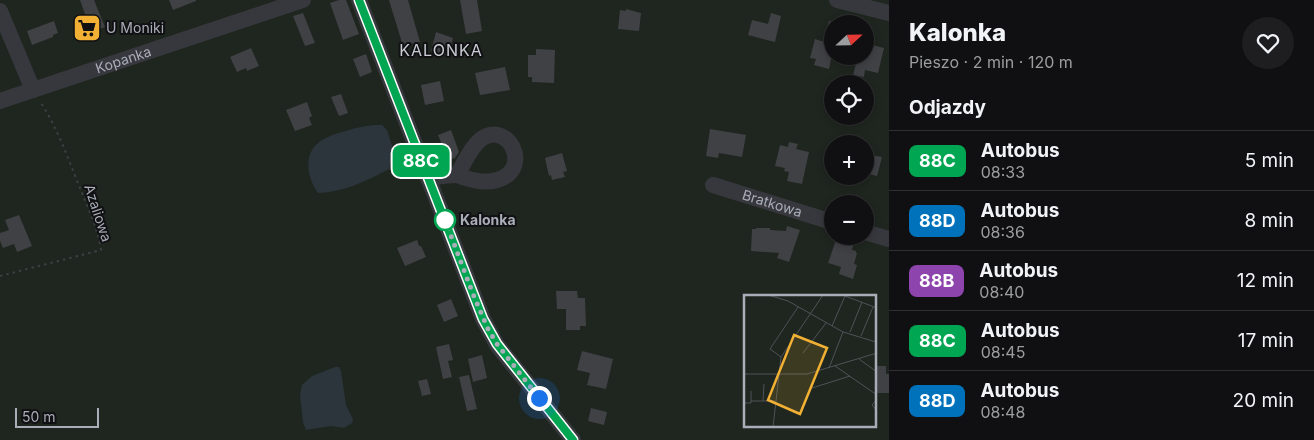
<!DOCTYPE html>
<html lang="pl">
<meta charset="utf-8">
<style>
body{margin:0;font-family:Inter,sans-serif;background:#1e1e20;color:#f1f3f6;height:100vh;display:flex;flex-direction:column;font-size:19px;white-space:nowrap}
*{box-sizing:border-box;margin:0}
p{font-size:16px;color:#9c9d9f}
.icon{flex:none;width:28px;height:28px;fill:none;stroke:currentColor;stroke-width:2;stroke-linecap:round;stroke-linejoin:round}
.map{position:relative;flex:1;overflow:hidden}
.panel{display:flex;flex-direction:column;background:#101012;width:425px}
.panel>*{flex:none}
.badge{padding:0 10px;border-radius:8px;font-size:18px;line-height:32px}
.needle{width:32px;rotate:68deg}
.controls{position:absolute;left:824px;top:15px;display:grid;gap:10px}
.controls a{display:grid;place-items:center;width:50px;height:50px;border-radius:50%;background:#101012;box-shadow:0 2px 8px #0003,0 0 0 1px #303032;font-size:25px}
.scale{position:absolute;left:15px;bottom:12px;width:84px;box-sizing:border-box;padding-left:5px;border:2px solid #a8adb8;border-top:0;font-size:14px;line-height:18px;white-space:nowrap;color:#a8adb8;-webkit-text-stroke:4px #111113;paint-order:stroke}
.you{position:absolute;width:25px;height:25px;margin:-12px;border:4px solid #fff;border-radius:50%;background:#1a73e8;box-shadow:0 0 0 8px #1a73e833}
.map>.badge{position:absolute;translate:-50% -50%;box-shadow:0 0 0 2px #fff}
h2{padding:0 20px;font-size:19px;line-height:45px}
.round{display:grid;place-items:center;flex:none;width:52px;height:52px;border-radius:26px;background:#1e1e20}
.head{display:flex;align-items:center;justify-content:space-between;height:85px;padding:0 20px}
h1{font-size:24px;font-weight:800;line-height:38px}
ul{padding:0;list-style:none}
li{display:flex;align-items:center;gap:15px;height:60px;padding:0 20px;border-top:1px solid #303032}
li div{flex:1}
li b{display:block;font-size:19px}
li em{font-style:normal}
li .badge{min-width:55px;font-weight:700;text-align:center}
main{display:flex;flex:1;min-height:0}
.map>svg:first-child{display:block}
.green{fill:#1e261f;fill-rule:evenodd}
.water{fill:#2c353c}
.building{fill:#404145}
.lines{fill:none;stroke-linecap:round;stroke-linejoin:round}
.path{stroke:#3d3f44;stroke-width:2;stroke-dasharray:2.5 4;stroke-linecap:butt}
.minor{stroke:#37383d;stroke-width:16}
.line-casing{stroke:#fff;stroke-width:11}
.line{stroke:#00a651;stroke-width:8}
.walk{stroke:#a8adb8;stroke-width:5;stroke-dasharray:0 9}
.stop-dot{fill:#fff;stroke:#00a651;stroke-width:2.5}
.labels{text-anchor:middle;stroke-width:4;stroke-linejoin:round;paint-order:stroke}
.poi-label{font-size:14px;fill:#a8adb8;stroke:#111113;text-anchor:start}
.street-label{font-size:14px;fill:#a8adb8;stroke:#111113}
.stop-label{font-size:14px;font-weight:bold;fill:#a8adb8;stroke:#111113;text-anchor:start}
.quarter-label{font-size:16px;letter-spacing:1px;fill:#c9ccd4;stroke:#111113}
.inset-road{fill:none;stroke:#505258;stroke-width:1}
.view{fill:#f2b134;fill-opacity:0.15;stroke:#f2b134;stroke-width:2.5}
.inset-edge{fill:none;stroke:#a8adb8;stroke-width:2.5}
</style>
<main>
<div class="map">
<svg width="889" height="440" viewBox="0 0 889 440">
<rect width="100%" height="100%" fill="#161618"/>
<!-- green -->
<path class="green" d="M0 0H889V440H0ZM832 24H865V56H832ZM832 84H865V116H832ZM832 144H865V176H832ZM832 204H865V236H832ZM745 296H875V426H745Z"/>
<!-- water -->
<g class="water">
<path d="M375 125H382L387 130 394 152 389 169C366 181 344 192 318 193 308 179 303 156 317 144 327 134 361 126 375 125Z"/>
<path d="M335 367H339L341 371 346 405 353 419 352 423 344 428 331 426 306 430 303 422 300 395 302 385 312 376Z"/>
</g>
<!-- building -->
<g class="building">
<path d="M80 0H94L105 27 83 35 79 23 87 20Z"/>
<path d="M169 0H196V1L173 10Z"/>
<path d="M339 0H346L359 34 343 40 330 3Z"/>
<path d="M389 0H408L420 42 403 46Z"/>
<path d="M460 0H477L482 31 466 34Z"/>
<path d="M626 9 641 13 639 31 618 29 620 10 626 11Z"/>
<path d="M303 13 315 43 305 46 293 16Z"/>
<path d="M771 13 781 16 775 42 748 35 752 20 768 24Z"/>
<path d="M54 21 58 33 53 35V37L32 45 27 31Z"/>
<path d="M829 21H832V55L829 69 814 65 816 59 810 58 815 39 824 42Z"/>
<path d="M436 32 453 38 448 56 431 51Z"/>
<path d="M872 45 884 48 878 73 865 70 864 77 853 75 858 56H865V52L870 53Z"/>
<path d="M251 48 259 66 247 71 246 68 237 72 230 57Z"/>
<path d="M536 49 555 50 554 83 532 82V77H528V55H536Z"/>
<path d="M366 54 372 72 360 77 353 59Z"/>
<path d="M505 67 510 90 480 95 475 73Z"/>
<path d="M440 81 444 101 425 105 421 85Z"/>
<path d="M341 94 348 113 339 116 331 97Z"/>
<path d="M307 102 312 116 309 118 312 125 295 131 286 110Z"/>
<path d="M710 129 746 135 742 157 719 153 718 158 706 156Z"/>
<path d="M451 130 459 152 455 158 448 160 438 135Z"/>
<path d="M789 142 798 144 796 149 809 152 802 184 787 181 789 172 784 171 785 168 775 166 780 145 788 147Z"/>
<path d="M562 153 567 171 563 172 565 177 552 180 551 175 549 176 545 158Z"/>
<path d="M871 155 882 157 877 176 865 173V158L870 159Z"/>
<path d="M19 215 32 246 17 252 14 244 3 248 0 241V233L9 230 5 220Z"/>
<path d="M787 226 800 230 789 262 777 258 779 253 751 251 752 229H756V228H770V230L786 231Z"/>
<path d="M837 237 854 242 852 250 856 251V253H857L854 264 857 265 853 279 839 274 841 267 828 263Z"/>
<path d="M417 240 419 246H421L426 257 405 266 397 248Z"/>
<path d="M556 291H577L578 298H585L586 326H580V330H566V309H557Z"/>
<path d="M451 299 458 316 444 322 437 305Z"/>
<path d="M449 344 453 360 448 361 452 377 443 379 436 347Z"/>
<path d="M582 351 613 359 606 389 587 385 590 373 577 370Z"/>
<path d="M482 355 487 378 473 382 468 359Z"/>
<path d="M876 366H886V374H889V393H876Z"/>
<path d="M469 375 477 409 467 411 459 377Z"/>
<path d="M427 379 431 394 422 396 418 381Z"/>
<path d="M591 408 607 412 604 425 588 421Z"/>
</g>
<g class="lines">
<!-- path -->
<path class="path" d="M0 276 101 250C98 229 88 208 80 188 68 159 58 129 41 103"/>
<!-- minor -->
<g class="minor">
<path d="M359 0 483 319 497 345 573 440"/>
<path d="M837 0 889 13"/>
<path d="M0 11 33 90"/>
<path id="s1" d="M0 101 303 0"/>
<path d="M428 178C437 177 446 175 455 175 459 175 462 177 466 178 475 181 487 183 497 180 534 170 508 118 480 140 470 148 464 164 457 175"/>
<path id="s2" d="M713 185 832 222"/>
<path d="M865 232 889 239"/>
</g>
</g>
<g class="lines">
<!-- line casing -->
<g class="line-casing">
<path id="line" d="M359 0 483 319 497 344 573 440"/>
</g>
<!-- line -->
<use href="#line" class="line"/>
<!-- walk -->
<path class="walk" d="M445 220 473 294 488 329 497 344 539 398"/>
</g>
<!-- icons -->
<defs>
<g id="supermarket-square" transform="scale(1.4375)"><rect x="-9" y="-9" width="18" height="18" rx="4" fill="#f2b134" stroke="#111113"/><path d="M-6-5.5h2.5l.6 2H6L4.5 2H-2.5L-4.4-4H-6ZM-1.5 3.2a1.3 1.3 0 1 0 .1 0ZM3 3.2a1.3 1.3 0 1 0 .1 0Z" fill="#111"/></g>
</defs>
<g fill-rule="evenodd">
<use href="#supermarket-square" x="87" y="28"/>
</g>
<!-- markers -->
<circle class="stop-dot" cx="445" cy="220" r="10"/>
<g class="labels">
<!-- poi labels -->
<g class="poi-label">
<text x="106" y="33">U Moniki</text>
</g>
<!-- street labels -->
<g class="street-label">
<text dy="5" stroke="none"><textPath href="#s1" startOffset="130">Kopanka</textPath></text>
<text dy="5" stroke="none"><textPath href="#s2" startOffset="62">Bratkowa</textPath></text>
<text transform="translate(98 213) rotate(72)" y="5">Azaliowa</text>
</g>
<!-- stop labels -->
<g class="stop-label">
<text x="460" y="225">Kalonka</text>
</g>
<!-- quarter labels -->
<g class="quarter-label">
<text x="441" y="56">KALONKA</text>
</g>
</g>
<!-- overview -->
<g transform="translate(744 295)">
<rect width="132" height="132" fill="#161618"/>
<path d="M0 0H132V132H0Z" fill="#1e261f"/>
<path class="inset-road" d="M24 0 44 6 99 37 132 47M88 31 101 1 133 13M106 37 118 7M117 41 129 12M59 58 82 28M37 62 26 54 54 12M115 64 133 77M91 71 133 100M85 73 99 37M0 79H63L133 58M68 93 106 81M133 104 128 110 133 116M7 106H31M19 106 20 89M0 108H7V96M29 132 37 62 79 0"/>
<path class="view" d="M50 40 83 53 56 119 24 105Z"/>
<rect width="132" height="132" class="inset-edge"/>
</g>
</svg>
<div class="controls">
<a><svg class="needle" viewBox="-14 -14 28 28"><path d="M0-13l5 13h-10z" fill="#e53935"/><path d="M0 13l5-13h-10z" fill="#9c9d9f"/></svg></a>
<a><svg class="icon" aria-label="locate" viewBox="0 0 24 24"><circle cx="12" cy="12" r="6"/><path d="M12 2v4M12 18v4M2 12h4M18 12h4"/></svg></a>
<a>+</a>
<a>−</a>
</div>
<div class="scale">50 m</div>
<div class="you" style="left:539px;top:398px"></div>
<b class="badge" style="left:421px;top:161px;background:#00a651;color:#fff">88C</b>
</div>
<section class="panel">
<div class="head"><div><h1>Kalonka</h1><p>Pieszo · 2 min · 120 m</p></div><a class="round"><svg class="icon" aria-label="heart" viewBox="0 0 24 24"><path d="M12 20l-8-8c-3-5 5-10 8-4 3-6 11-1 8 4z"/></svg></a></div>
<h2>Odjazdy</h2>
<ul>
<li><span class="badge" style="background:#00a651;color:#fff">88C</span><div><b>Autobus</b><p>08:33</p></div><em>5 min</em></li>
<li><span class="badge" style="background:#0072bc;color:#fff">88D</span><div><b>Autobus</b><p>08:36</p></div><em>8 min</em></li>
<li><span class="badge" style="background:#8e44ad;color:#fff">88B</span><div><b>Autobus</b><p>08:40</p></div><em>12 min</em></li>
<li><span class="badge" style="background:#00a651;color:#fff">88C</span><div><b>Autobus</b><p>08:45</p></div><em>17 min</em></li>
<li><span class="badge" style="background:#0072bc;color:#fff">88D</span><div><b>Autobus</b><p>08:48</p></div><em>20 min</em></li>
</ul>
</section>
</main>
